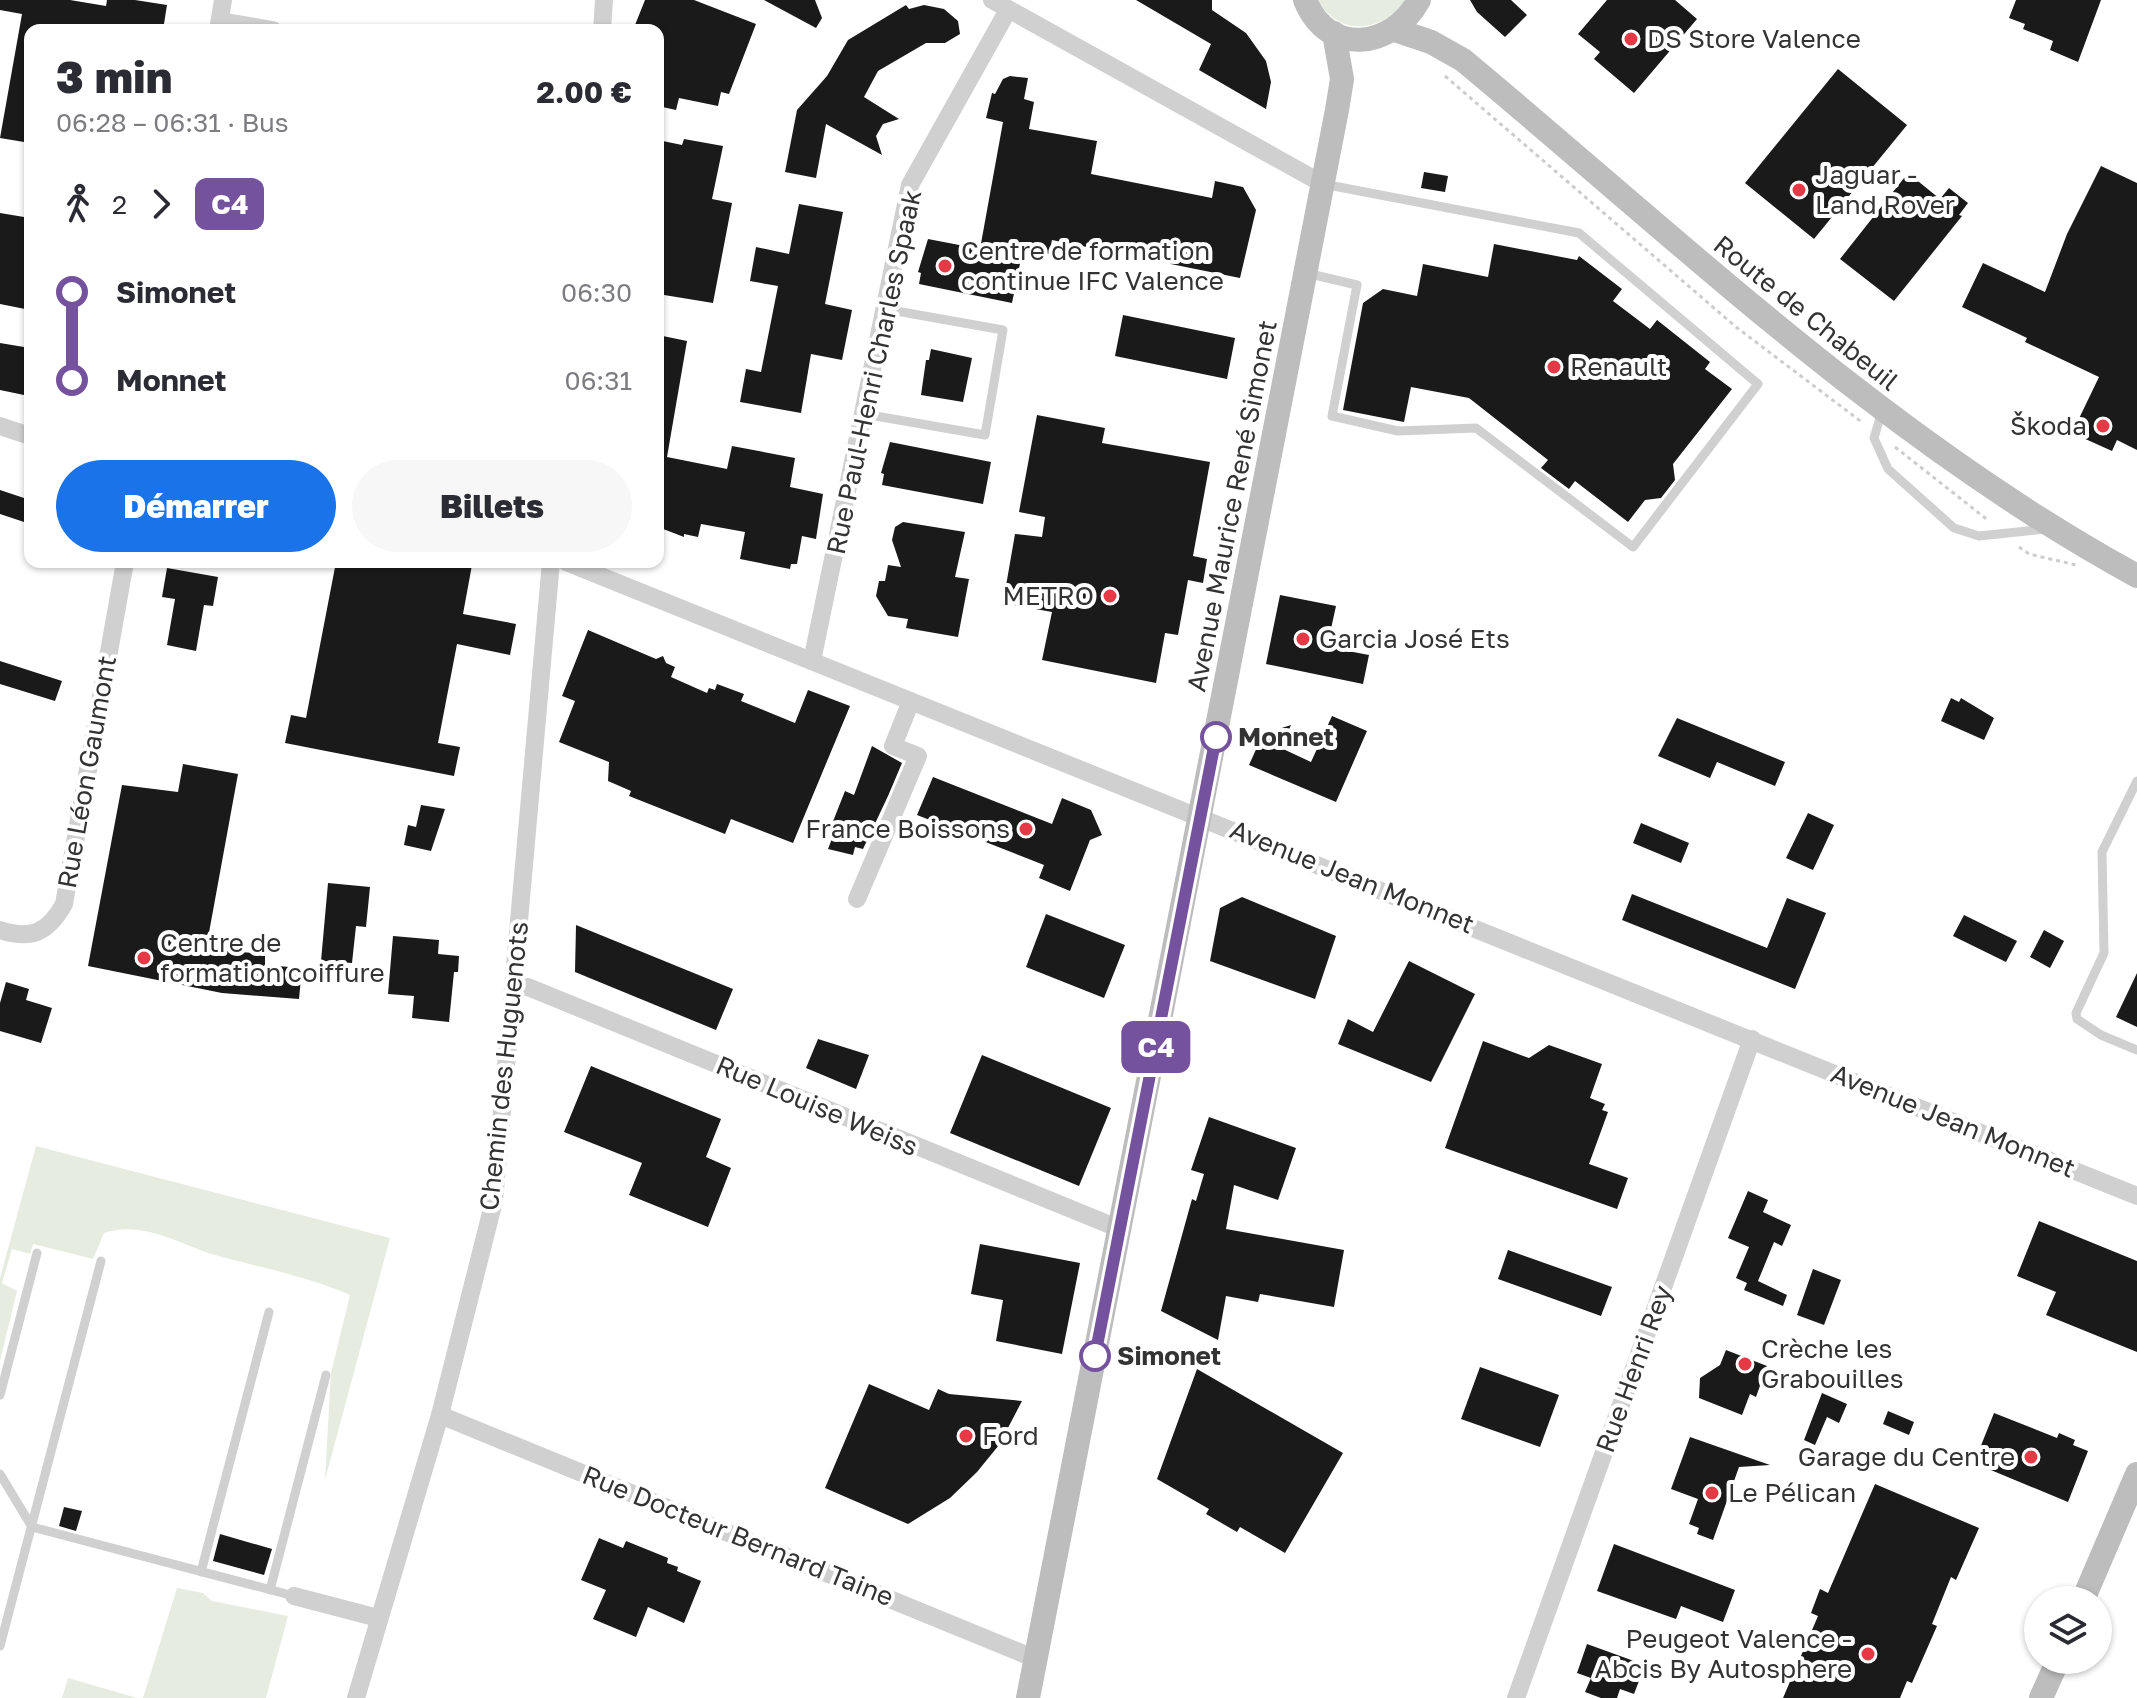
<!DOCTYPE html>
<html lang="fr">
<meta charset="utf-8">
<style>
body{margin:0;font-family:"Golos Text",sans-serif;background:#f7f7f7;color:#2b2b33;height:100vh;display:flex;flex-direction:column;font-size:30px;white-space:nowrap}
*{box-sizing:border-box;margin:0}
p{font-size:26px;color:#7c7c81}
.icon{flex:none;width:44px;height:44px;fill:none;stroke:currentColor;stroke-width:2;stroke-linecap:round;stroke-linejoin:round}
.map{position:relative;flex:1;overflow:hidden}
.panel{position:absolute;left:24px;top:24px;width:640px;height:544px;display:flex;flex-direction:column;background:#fff;border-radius:16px;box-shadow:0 2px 6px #0004}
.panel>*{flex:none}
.badge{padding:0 16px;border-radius:12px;font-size:28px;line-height:52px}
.tools{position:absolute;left:2024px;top:1586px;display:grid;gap:16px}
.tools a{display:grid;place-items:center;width:88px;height:88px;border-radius:50%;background:#fff;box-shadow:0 2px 6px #0004;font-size:40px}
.map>.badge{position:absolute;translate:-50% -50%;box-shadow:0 0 0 4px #fff}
.legs{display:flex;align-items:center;gap:12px;height:88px;padding:0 32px;font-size:26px}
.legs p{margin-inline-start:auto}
.overview{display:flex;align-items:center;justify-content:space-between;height:136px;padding:0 32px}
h1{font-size:44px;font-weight:800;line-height:60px}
.action{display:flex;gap:16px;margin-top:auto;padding:16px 32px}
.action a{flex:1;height:92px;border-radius:48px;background:#1a73e8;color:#fff;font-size:32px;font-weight:800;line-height:92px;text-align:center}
.action a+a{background:#f7f7f7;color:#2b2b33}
ul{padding:0 32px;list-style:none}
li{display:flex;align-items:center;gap:28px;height:88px;font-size:30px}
li i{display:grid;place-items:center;width:12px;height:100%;margin:0 10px;background:currentColor}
li i::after{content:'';width:20px;height:20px;margin:-10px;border:6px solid;border-radius:50%;background:#fff}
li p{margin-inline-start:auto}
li:first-child i{background:linear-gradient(#0000 50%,currentColor 0)}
li:last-child i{background:linear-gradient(currentColor 50%,#0000 0)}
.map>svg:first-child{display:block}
.green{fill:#e6ecdf}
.building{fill:#1a1a1a}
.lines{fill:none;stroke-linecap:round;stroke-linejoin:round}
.path{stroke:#cdcdcd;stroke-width:3;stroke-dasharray:4 4;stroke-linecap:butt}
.lane{stroke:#d0d0d0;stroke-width:9}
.street{stroke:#d0d0d0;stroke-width:18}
.secondary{stroke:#bdbdbd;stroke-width:24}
.line-1-casing{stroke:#fff;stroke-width:18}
.line-1{stroke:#75529d;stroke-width:12}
.poi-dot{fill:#e63946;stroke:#fff;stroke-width:3}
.stop-1-dot{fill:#fff;stroke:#75529d;stroke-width:4}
.labels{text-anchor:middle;stroke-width:8;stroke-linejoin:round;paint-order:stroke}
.poi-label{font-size:26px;fill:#333;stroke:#fff;text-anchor:start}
.street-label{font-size:26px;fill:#333;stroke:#fff}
.stop-label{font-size:26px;font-weight:bold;fill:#333;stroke:#fff;text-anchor:start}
</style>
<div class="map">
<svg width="2137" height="1698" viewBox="0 0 2137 1698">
<rect width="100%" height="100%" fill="#fff"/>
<!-- green -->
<g class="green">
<path d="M1318 0H1405C1383 33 1338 37 1318 0Z"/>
<path d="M36 1146 390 1238 325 1480 331 1373 350 1295C307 1276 261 1268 215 1255 179 1244 143 1220 104 1233L93 1259 33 1244 30 1254 12 1249 2 1283 17 1291 0 1361V1278Z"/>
<path d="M177 1588 203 1593 212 1601 288 1616 266 1698H143Z"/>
<path d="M68 1678 137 1698H62Z"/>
</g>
<!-- building -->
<g class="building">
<path d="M0 0H70L106 6 107 0H135L167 5 163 30H30V143L0 138 22 14 0 10Z"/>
<path d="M645 0H694L756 24 729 94 721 92 718 106 679 98 676 110 658 106V30H633Z"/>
<path d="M764 0H815L822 18 816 28Z"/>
<path d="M1136 0H1212V10L1246 33 1266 61 1271 82 1266 109 1199 70 1211 44Z"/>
<path d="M1470 0H1511L1527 15 1505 37 1477 12Z"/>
<path d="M1607 0H1675L1697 19 1634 93 1594 59 1600 52 1578 34Z"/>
<path d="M2016 0H2101L2078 62 2050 50 2053 41 2023 29 2025 24 2009 18Z"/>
<path d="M906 5 909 9 924 5 944 9 958 21 960 34 945 43H926L878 71 864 97 899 119 883 124 876 136 882 155 826 124 816 178 785 172 797 110 827 76 848 40Z"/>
<path d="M1838 69 1907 125 1814 239 1745 183Z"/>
<path d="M1010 76 1028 78 1024 99 1034 102 1029 129 1097 141 1091 174 1212 198 1215 181 1243 187 1256 210 1240 278 1052 240 1049 254 1023 249 1012 303 919 284 921 273 918 272 928 239 980 249 1003 122 986 118 992 93 995 94 1003 79Z"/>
<path d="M684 139 723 146 712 199 732 203 713 303 658 294V140L682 145Z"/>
<path d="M2101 166 2137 183V450L2117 440 2112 451 2072 433 2099 377 2025 342 2027 338 1962 307 1983 263 2045 292 2067 234Z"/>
<path d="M1424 172 1448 176 1445 192 1421 188Z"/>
<path d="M1908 173 1940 199 1949 188 1968 203 1959 215 1962 216 1894 301 1840 259Z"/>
<path d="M799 204 843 212 825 304 852 310 842 360 811 354 801 413 740 402 746 369 761 372 778 286 750 281 756 247 789 254Z"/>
<path d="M0 213 30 218V310L0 304Z"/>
<path d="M1494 244 1577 260 1579 256 1622 289 1613 301 1650 329 1657 320 1710 362 1705 369 1732 389 1673 464 1675 480 1661 498 1645 500 1628 522 1575 481 1569 489 1541 468 1548 460 1469 398 1411 387 1404 422 1343 410 1363 303 1383 289 1417 296 1423 264 1488 277Z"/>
<path d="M1123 315 1235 338 1227 379 1115 356Z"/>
<path d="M658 335 687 341 667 457 727 469 732 446 795 458 790 487 823 494 816 539 802 536 797 564H791L790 569 740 559 745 532 701 524 698 537 684 534V537L658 527 661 466H658Z"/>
<path d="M0 343 30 348 24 395 0 390Z"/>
<path d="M931 349 972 358 963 402 921 395 926 360H929Z"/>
<path d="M1037 415 1105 428 1102 443 1210 462 1193 556 1207 559 1203 583 1188 580 1178 635 1165 633 1156 683 1042 660 1052 612 1003 603 1015 534 1042 537 1045 517 1019 512Z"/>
<path d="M890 442 991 462 983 504 882 485 884 474 881 473Z"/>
<path d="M0 490 30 500V524L0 514Z"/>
<path d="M903 522 965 532 955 577 969 579 958 637 906 628 908 619 888 616 876 596 879 581H885L888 565 901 567 892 540 895 527Z"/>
<path d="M336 562H456L472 565 463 614 516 624 510 655 457 644 438 743 460 747 454 776 285 743 291 715 306 718Z"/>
<path d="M167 568 218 577 213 606 204 605 196 651 167 645 175 599 162 597Z"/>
<path d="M1280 595 1336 606 1327 647 1369 655 1363 684 1266 664Z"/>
<path d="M588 630 656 659 663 656 666 663 675 667 671 677 707 693 709 688 715 690 717 684 744 694 741 701 795 723 808 690 850 706 793 843 731 819 725 834 629 796 631 791 608 781 609 762 559 742 575 701 562 696Z"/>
<path d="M0 661 62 681 55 701 0 684Z"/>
<path d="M1951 698 1959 702 1961 698 1994 718 1984 740 1941 721Z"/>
<path d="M1332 716 1367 731 1336 802 1249 765 1263 734 1291 725 1281 748 1311 762Z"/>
<path d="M1677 718 1785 762 1775 786 1717 762 1710 778 1658 756Z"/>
<path d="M872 746 902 763 888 796 863 849 855 847 853 855 828 849 833 836 828 834 845 791 854 795Z"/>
<path d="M183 764 238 774 206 949 265 954V965L302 968 299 999 222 993 88 966 122 785 178 792Z"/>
<path d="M933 777 1052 824 1062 798 1091 810 1102 835 1090 840 1070 891 1039 878 1044 865 917 815Z"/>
<path d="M421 805 445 809 431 851 404 845 408 825 416 827Z"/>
<path d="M1808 813 1834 825 1813 870 1786 858Z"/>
<path d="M1641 823 1689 843 1681 863 1633 843Z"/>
<path d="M328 883 370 887 366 927 356 926 352 963 321 961Z"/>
<path d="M1632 894 1767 948 1787 898 1826 913 1795 989 1622 920Z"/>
<path d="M1242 897 1336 936 1315 999 1210 961 1220 908Z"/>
<path d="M1046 914 1125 945 1104 998 1026 967Z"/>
<path d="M1964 915 2017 941 2006 962 1953 936Z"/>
<path d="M576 925 733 989 716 1030 575 972Z"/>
<path d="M2044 930 2064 941 2050 968 2030 957Z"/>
<path d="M393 936 439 940 438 954 459 956 458 972H454L449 1022 412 1018 414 996 388 994Z"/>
<path d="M1409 961 1475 994 1431 1082 1338 1044 1348 1019 1373 1032Z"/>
<path d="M2137 973V1027L2116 1017Z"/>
<path d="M6 982 29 989 26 1000 52 1008 41 1043 0 1031V1003Z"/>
<path d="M818 1039 869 1055 856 1089 806 1068Z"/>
<path d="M1483 1041 1529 1058 1549 1045 1602 1064 1590 1098 1605 1104 1602 1110 1608 1112 1589 1164 1628 1178 1617 1209 1445 1148Z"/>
<path d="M982 1055 1111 1108 1079 1186 950 1133Z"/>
<path d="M591 1066 721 1119 706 1157 731 1168 708 1227 629 1195 642 1163 564 1132Z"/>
<path d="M1209 1117 1296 1148 1278 1200 1234 1185 1226 1229 1344 1250 1334 1307 1260 1294 1258 1302 1226 1296 1218 1340 1161 1311 1192 1199 1196 1201 1204 1174 1191 1170Z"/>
<path d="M1748 1191 1768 1200 1763 1212 1791 1225 1782 1246 1774 1242 1758 1281 1787 1295 1783 1306 1744 1290 1747 1283 1736 1278 1749 1247 1728 1238Z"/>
<path d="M2039 1221 2137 1261V1352L2046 1315 2056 1292 2017 1276Z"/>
<path d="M980 1244 1080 1263 1062 1354 996 1341 1003 1300 971 1294Z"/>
<path d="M1508 1250 1612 1287 1601 1316 1498 1279Z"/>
<path d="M1813 1269 1841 1280 1824 1325 1797 1315Z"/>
<path d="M1726 1350 1767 1366 1756 1397 1750 1394 1742 1415 1699 1398 1700 1378 1720 1365Z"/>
<path d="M1480 1367 1559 1395 1540 1447 1461 1419Z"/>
<path d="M1197 1369 1343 1453 1285 1553 1240 1527 1237 1532 1206 1514 1209 1509 1157 1479Z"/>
<path d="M869 1384 929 1410 938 1389 949 1394 1022 1401 999 1445 977 1472 950 1498 908 1524 825 1488Z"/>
<path d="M1822 1393 1847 1404 1839 1423 1827 1417 1815 1445 1804 1440Z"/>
<path d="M1888 1411 1914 1422 1909 1435 1883 1424Z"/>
<path d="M1994 1413 2057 1438 2059 1433 2075 1440 2073 1445 2088 1451 2068 1502 1974 1463Z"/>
<path d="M1690 1437 1770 1465 1739 1467 1713 1540 1697 1534 1699 1528 1689 1524 1698 1499 1671 1489Z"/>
<path d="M1875 1484 1979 1528 1956 1580 1951 1577 1932 1624 1937 1626 1912 1683 1907 1681 1900 1698H1783L1818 1616 1811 1613 1820 1589 1828 1593Z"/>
<path d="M64 1507 82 1511 76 1531 59 1526Z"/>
<path d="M220 1534 272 1549 264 1575 213 1561Z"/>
<path d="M599 1538 623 1548 626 1541 668 1558 667 1563 678 1567 677 1571 701 1581 684 1623 648 1607 636 1637 593 1619 606 1590 581 1580Z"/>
<path d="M1614 1544 1735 1590 1723 1622 1681 1606 1676 1619 1597 1591Z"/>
<path d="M1587 1644 1645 1665 1634 1694 1620 1689 1617 1698H1601L1585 1692 1591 1678 1577 1673Z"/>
</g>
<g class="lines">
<!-- path -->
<g class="path">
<path d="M1445 76 1736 327 1863 423"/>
<path d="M1895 447 1989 521"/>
<path d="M2019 547 2029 554 2076 565"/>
</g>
<!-- lane -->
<g class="lane">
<path d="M1306 273 1357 285 1332 416 1398 431 1476 428 1633 547 1758 384 1579 233 1323 184"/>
<path d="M1882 411 1874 438 1888 469 1954 528 1979 536 2046 529"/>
<path d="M864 414 985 435 1003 330 885 309"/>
<path d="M2137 781 2102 852 2104 953 2076 1013 2077 1019 2101 1035 2137 1050"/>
<path d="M0 1395 37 1253"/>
<path d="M0 1474 32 1527 294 1596"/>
<path d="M201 1572 269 1312"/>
<path d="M270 1590 326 1375"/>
<path d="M0 1646 101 1261"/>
</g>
<!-- street -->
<g class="street">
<path d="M992 0 1323 184"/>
<path d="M220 21 273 30"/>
<path d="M218 30 223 0"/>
<path d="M602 30 604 0"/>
<path d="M0 426 30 436"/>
<path d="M566 562 2137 1196"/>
<path d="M812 661 910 185 1008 10"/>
<path d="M857 899 918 756 893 746 911 701"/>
<path d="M0 930C31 940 48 933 64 904L125 562"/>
<path d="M514 987H528L1120 1229"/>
<path d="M440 1415 1036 1659"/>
<path d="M294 1596 378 1618"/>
<path d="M356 1698 440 1415 494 1201 551 562"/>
<path d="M1516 1698 1752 1039"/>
</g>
<!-- secondary -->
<g class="secondary">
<path d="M1305 0C1328 57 1392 49 1419 0"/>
<path d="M1395 30 1431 42 1463 60C1682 242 1886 439 2137 576"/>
<path d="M2083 1600 2137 1474"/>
<path d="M1028 1698 1337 110 1342 79 1334 33"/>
<path d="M2041 1698 2058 1660"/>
</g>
</g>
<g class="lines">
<!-- line-1 casing -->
<g class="line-1-casing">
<path id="line-1" d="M1095 1356 1216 737"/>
</g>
<!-- line-1 -->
<use href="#line-1" class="line-1"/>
</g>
<!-- markers -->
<g class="poi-dot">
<circle cx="1631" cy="39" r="8"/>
<circle cx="1799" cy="190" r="8"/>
<circle cx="945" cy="266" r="8"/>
<circle cx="1554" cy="367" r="8"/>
<circle cx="2103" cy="426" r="8"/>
<circle cx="1110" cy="596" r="8"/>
<circle cx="1303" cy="639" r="8"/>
<circle cx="1026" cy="829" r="8"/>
<circle cx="144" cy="958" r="8"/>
<circle cx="1745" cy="1364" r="8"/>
<circle cx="966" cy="1436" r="8"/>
<circle cx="2031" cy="1457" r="8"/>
<circle cx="1712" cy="1493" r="8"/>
<circle cx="1868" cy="1654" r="8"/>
</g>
<g class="stop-1-dot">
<circle cx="1216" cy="737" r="14"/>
<circle cx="1095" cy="1356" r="14"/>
</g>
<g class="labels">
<!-- poi labels -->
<g class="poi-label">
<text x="1647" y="48">DS Store Valence</text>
<text x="1815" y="184">Jaguar -<tspan x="1815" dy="30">Land Rover</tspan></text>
<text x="961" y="260">Centre de formation<tspan x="961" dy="30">continue IFC Valence</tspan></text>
<text x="1570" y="376">Renault</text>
<text x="2087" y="435" text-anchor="end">Škoda</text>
<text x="1094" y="605" text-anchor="end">METRO</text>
<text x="1319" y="648">Garcia José Ets</text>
<text x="1010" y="838" text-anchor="end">France Boissons</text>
<text x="160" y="952">Centre de<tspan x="160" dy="30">formation coiffure</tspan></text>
<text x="1761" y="1358">Crèche les<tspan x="1761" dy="30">Grabouilles</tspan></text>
<text x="982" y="1445">Ford</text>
<text x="2015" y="1466" text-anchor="end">Garage du Centre</text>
<text x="1728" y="1502">Le Pélican</text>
<text x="1852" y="1648" text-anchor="end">Peugeot Valence -<tspan x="1852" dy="30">Abcis By Autosphere</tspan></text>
</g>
<!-- street labels -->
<g class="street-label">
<text transform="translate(1806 313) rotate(39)" y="9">Route de Chabeuil</text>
<text transform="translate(874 372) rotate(-78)" y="9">Rue Paul-Henri Charles Spaak</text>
<text transform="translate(1232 506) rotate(-79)" y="9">Avenue Maurice René Simonet</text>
<text transform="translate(87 772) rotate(-80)" y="9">Rue Léon Gaumont</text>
<text transform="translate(1352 877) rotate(22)" y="9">Avenue Jean Monnet</text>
<text transform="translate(504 1066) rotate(-84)" y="9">Chemin des Huguenots</text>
<text transform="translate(817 1106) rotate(23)" y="9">Rue Louise Weiss</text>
<text transform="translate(1953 1121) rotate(22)" y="9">Avenue Jean Monnet</text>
<text transform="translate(1634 1369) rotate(-70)" y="9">Rue Henri Rey</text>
<text transform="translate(738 1536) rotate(22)" y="9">Rue Docteur Bernard Taine</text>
</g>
<!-- stop labels -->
<g class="stop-label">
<text x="1238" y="746">Monnet</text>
<text x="1117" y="1365">Simonet</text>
</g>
</g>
</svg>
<div class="tools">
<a><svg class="icon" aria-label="layers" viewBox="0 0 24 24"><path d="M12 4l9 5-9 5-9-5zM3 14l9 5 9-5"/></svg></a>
</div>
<b class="badge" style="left:1156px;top:1047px;background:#75529d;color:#fff">C4</b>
<section class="panel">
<div class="overview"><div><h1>3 min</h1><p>06:28 – 06:31 · Bus</p></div><b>2.00 €</b></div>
<div class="legs"><svg class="icon" aria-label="walk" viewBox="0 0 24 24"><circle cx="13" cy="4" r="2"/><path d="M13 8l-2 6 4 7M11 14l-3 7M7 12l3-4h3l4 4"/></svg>2<svg class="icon" aria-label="forward" viewBox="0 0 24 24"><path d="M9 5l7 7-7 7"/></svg><b class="badge" style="background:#75529d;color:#fff">C4</b></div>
<ul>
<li><i style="color:#75529d"></i><b>Simonet</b><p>06:30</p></li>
<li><i style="color:#75529d"></i><b>Monnet</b><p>06:31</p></li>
</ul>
<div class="action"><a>Démarrer</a><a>Billets</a></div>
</section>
</div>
